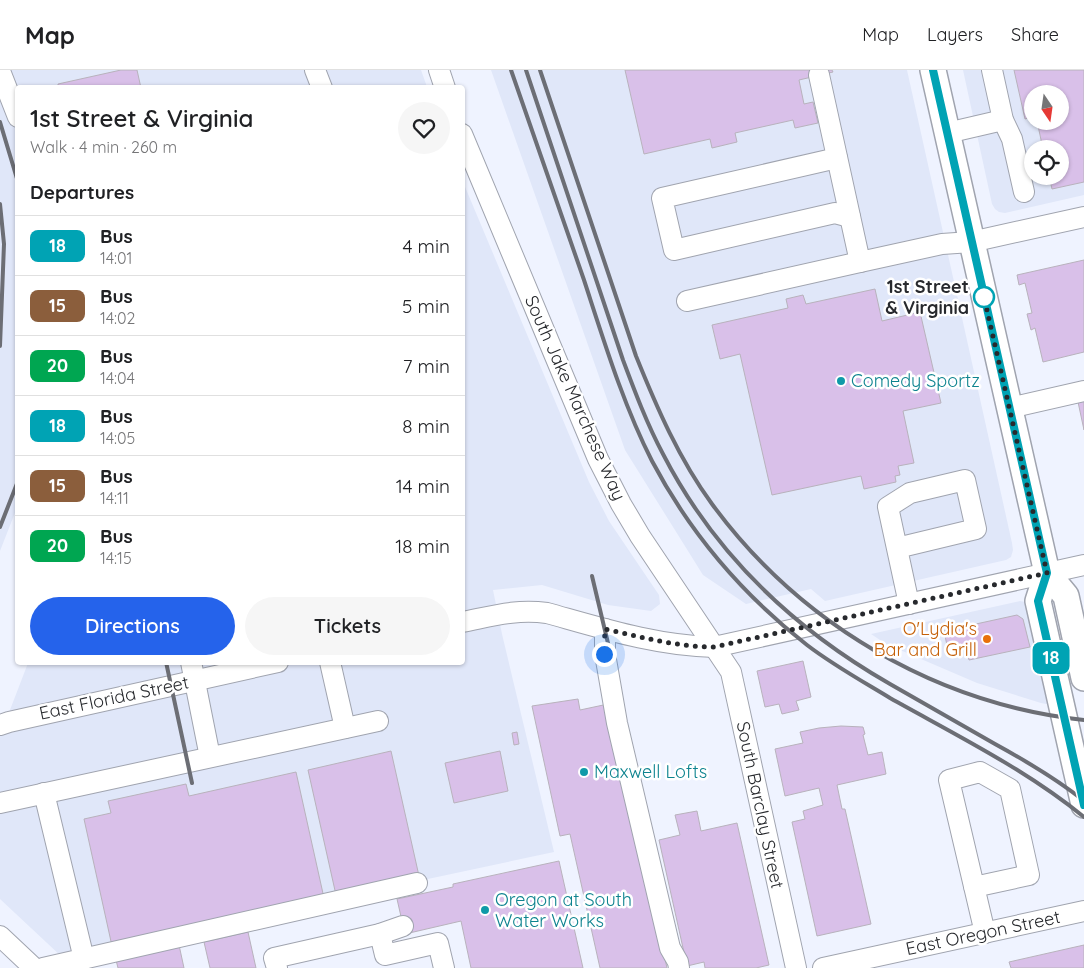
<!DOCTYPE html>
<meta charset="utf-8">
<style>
body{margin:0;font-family:Quicksand,sans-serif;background:#f6f6f6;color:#202124;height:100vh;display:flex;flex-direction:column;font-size:19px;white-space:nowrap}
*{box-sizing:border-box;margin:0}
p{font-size:16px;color:#757577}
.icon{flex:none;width:28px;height:28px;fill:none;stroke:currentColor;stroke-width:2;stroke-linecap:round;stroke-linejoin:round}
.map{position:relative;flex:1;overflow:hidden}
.panel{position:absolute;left:15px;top:15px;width:450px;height:580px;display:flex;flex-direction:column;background:#fff;border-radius:5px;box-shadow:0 1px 4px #0004}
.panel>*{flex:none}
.badge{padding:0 10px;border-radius:8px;font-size:18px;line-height:32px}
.needle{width:32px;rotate:167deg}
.fabs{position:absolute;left:1024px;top:15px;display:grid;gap:10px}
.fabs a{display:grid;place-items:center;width:45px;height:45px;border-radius:50%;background:#fff;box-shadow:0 1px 4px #0004;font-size:25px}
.you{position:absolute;width:25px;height:25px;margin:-12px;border:4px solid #fff;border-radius:50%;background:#1a73e8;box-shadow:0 0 0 8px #1a73e833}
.map>.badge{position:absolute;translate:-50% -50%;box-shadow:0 0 0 2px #fff}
h2{padding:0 15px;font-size:19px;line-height:45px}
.round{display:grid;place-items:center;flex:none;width:52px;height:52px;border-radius:26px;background:#f6f6f6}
.headline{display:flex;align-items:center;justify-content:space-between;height:85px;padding:0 15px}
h1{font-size:24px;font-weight:600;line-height:38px}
.cta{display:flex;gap:10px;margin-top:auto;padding:10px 15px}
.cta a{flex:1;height:58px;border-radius:30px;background:#2563eb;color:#fff;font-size:20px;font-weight:600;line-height:58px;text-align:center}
.cta a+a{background:#f6f6f6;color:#202124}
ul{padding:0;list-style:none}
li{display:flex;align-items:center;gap:15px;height:60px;padding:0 15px;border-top:1px solid #e0e0e0}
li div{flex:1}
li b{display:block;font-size:19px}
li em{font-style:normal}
li .badge{min-width:55px;font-weight:700;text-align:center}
header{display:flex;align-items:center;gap:30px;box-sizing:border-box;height:70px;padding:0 25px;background:#fff;border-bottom:1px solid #e0e0e0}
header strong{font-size:24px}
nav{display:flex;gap:28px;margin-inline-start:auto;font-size:18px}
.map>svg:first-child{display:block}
.built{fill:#e0e7f9;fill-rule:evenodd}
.building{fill:#d9c0e9;stroke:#b8b2bc}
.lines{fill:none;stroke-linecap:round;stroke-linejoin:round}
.minor-casing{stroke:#a0a4af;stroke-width:22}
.major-casing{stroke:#a0a4af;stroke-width:28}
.minor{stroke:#fff;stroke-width:20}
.major{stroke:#fff;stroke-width:25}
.rail{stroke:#6c6e75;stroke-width:4}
.line-casing{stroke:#fff;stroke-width:11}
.line{stroke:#00a3b4;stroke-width:8}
.walk{stroke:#27292d;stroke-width:5;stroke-dasharray:0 9}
.stop-dot{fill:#fff;stroke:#00a3b4;stroke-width:2.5}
.culture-dot{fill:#0f9aa8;stroke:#fff;stroke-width:2}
.food-dot{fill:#e8710a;stroke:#fff;stroke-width:2}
.labels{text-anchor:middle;stroke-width:5;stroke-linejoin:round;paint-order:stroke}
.stop-label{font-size:18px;font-weight:bold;fill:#27292d;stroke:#fff;text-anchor:end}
.culture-label{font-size:18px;fill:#0d838f;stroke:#fff;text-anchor:start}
.street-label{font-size:18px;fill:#27292d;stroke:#fff}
.food-label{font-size:18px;fill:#c56008;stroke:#fff;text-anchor:end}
</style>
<header>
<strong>Map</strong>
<nav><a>Map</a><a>Layers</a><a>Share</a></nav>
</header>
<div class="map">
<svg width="1084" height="898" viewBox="0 0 1084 898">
<rect width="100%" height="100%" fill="#eff3ff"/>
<!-- built -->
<g class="built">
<path d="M0 0H421L427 17 18 18V435L0 481Z"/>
<path d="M491 0H907L1012 473 1013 480 1011 487 1006 490 825 531 811 519 746 534 703 505 625 380Z"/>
<path d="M963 0H1084V125L1005 143 999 142 995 139 992 134ZM1032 24H1060V51H1032ZM1032 79H1060V106H1032Z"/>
<path d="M463 112 589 412 609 451 659 525 660 534 651 541 608 535 542 515 493 520 502 564 554 782 62 887 0 829V666L28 593 462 592Z"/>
<path d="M1020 531 1025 532 1029 536 1057 636 1041 633 977 613 886 574 871 564Z"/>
</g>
<!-- building -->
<g class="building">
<path d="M121 0H137L141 18H58V14Z"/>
<path d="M625 0H832L833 2 799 10 804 34 813 32 818 53 795 58 793 50 735 63 737 72 712 78 710 69 644 84Z"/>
<path d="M1014 0H1084V112L1052 119 1049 106H1060V79H1043L1037 51H1060V24H1032V47L1025 49Z"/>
<path d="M1084 190V282L1043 292 1035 258 1031 260 1027 244 1032 243 1025 213 1019 215 1017 205Z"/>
<path d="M875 219 882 251 920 242 941 333 903 341 914 393 898 396 900 405 895 406 896 412 864 419 861 406 772 425 740 284 720 289 712 255 788 238 786 229 803 225 806 234Z"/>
<path d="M1084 331V360L1078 332Z"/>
<path d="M1017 545 1023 549 1030 577 969 590 966 576 948 580 944 561Z"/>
<path d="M803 591 811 627 796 631 799 640 782 644 779 634 765 637 757 601Z"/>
<path d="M578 629 580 640 608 634 667 898H600L570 764 560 766 532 636Z"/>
<path d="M841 656 863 657 865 664 863 665 868 685 882 682 886 704 837 715 842 739H845L871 854 817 866 792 752 805 749 803 741 823 735 819 718 785 726 775 679 803 673 800 662 819 658Z"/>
<path d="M517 662 519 674 514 675 512 663Z"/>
<path d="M391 681 419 806 336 825 308 700Z"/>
<path d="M500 681 508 721 454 733 445 693Z"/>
<path d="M296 702 324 828 112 876 84 749 111 743 108 731 186 714 189 726Z"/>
<path d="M697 741 701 761 737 753 769 895 756 898H705L704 892 687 896 659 770 680 765 675 745Z"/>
<path d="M559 791 583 898H471L461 851 405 864 397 829 453 817V814Z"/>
<path d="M248 862 256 898H210L204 872Z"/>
<path d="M179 875 184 898H118L116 890Z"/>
<path d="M1084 875V898H1011L1009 892Z"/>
</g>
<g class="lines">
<!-- minor casing -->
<g class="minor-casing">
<g id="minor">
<path d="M315 0 322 18"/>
<path d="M439 0 445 18"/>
<path d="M992 0 1003 50 1012 69 1024 122"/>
<path d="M0 1 18 47"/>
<path d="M819 5 860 192 942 174 971 172 1084 147"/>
<path d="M947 63 1003 50"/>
<path d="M462 64 598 389 621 434 640 466 731 602 796 898"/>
<path d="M837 88 662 128 674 180 835 143 850 147"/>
<path d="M687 231 860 192"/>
<path d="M1009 338 1084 321"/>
<path d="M897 478 976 459 965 410 910 423 888 437 909 534"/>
<path d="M462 552C493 546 515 539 547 543 601 558 657 576 714 577L1084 495"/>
<path d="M605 559V584L617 653 670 878 678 892 679 898"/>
<path d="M191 592 210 687"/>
<path d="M330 592 345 658"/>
<path d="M0 655 9 652 278 592"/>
<path d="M44 723 84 889"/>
<path d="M0 733 378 651"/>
<path d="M974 817 1029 805 1010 719 980 702 949 710C961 761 973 812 985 863"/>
<path d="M380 864 385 885 438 873 444 898"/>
<path d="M0 866 34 898"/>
<path d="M43 898 417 813"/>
<path d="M277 898 274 888 380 864 403 856"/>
<path d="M823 898 1084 841"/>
</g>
</g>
<!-- major casing -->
<g class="major-casing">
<g id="major">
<path d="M933 0 1047 503 1066 526 1084 608"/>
<path d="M1047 503 1038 531 1084 735"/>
</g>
</g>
<!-- minor -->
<use href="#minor" class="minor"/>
<!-- major -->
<use href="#major" class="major"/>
<!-- rail -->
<g class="rail">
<path d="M511 0C535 70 560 140 584 210 604 271 623 334 652 391 690 463 743 525 807 575 833 595 862 611 890 628 956 665 1025 699 1084 747"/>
<path d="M526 0 623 290C635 322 647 354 663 384 714 483 794 559 890 614 925 634 960 654 995 674 1026 691 1057 709 1084 731"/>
<path d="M540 0 636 286C657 338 679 389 712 434 800 554 936 634 1084 650"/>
<path d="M0 52 18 112"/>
<path d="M0 134 4 174 0 276"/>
<path d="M0 457 18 411"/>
<path d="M592 506 612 590"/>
<path d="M166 592 192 713"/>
</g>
</g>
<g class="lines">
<!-- line casing -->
<g class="line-casing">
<path id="line" d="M933 0 1047 503 1038 531 1084 735"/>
</g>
<!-- line -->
<use href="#line" class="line"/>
<!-- walk -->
<path class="walk" d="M604 584 605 559C642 567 677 577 714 577L1047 503 984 227"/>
</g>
<!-- markers -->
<circle class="stop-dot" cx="984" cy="227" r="10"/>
<g class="culture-dot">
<circle cx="841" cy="311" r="5"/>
<circle cx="584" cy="702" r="5"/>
<circle cx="485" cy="840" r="5"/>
</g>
<circle class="food-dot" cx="987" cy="569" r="5"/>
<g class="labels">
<!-- stop labels -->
<g class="stop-label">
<text x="969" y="223">1st Street<tspan x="969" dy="21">&amp; Virginia</tspan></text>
</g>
<!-- culture labels -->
<g class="culture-label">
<text x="851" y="317">Comedy Sportz</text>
<text x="594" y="708">Maxwell Lofts</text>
<text x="495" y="836">Oregon at South<tspan x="495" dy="21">Water Works</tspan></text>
</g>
<!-- street labels -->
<g class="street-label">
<text transform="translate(575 328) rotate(66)" y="6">South Jake Marchese Way</text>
<text transform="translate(114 628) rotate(-12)" y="6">East Florida Street</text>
<text transform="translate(760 735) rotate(78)" y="6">South Barclay Street</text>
<text transform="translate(983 863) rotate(-12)" y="6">East Oregon Street</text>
</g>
<!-- food labels -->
<g class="food-label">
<text x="977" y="565">O'Lydia's<tspan x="977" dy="21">Bar and Grill</tspan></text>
</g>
</g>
</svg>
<div class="fabs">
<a><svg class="needle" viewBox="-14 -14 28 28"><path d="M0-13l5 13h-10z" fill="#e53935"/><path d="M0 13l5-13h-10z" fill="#757577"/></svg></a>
<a><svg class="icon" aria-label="locate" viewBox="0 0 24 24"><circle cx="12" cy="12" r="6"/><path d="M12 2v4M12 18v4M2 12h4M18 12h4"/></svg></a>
</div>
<div class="you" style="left:604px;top:584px"></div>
<b class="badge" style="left:1051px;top:588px;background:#00a3b4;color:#fff">18</b>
<section class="panel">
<div class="headline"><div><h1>1st Street &amp; Virginia</h1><p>Walk · 4 min · 260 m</p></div><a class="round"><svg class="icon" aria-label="heart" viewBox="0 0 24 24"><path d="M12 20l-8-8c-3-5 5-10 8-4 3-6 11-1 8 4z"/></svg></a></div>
<h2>Departures</h2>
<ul>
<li><span class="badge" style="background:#00a3b4;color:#fff">18</span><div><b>Bus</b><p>14:01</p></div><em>4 min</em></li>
<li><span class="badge" style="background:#8b5e3c;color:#fff">15</span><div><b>Bus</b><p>14:02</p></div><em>5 min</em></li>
<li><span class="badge" style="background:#00a651;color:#fff">20</span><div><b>Bus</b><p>14:04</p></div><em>7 min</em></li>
<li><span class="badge" style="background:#00a3b4;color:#fff">18</span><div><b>Bus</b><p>14:05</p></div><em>8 min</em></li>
<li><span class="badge" style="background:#8b5e3c;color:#fff">15</span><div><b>Bus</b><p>14:11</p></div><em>14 min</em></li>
<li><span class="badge" style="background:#00a651;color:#fff">20</span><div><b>Bus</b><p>14:15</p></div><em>18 min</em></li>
</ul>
<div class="cta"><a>Directions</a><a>Tickets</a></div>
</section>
</div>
